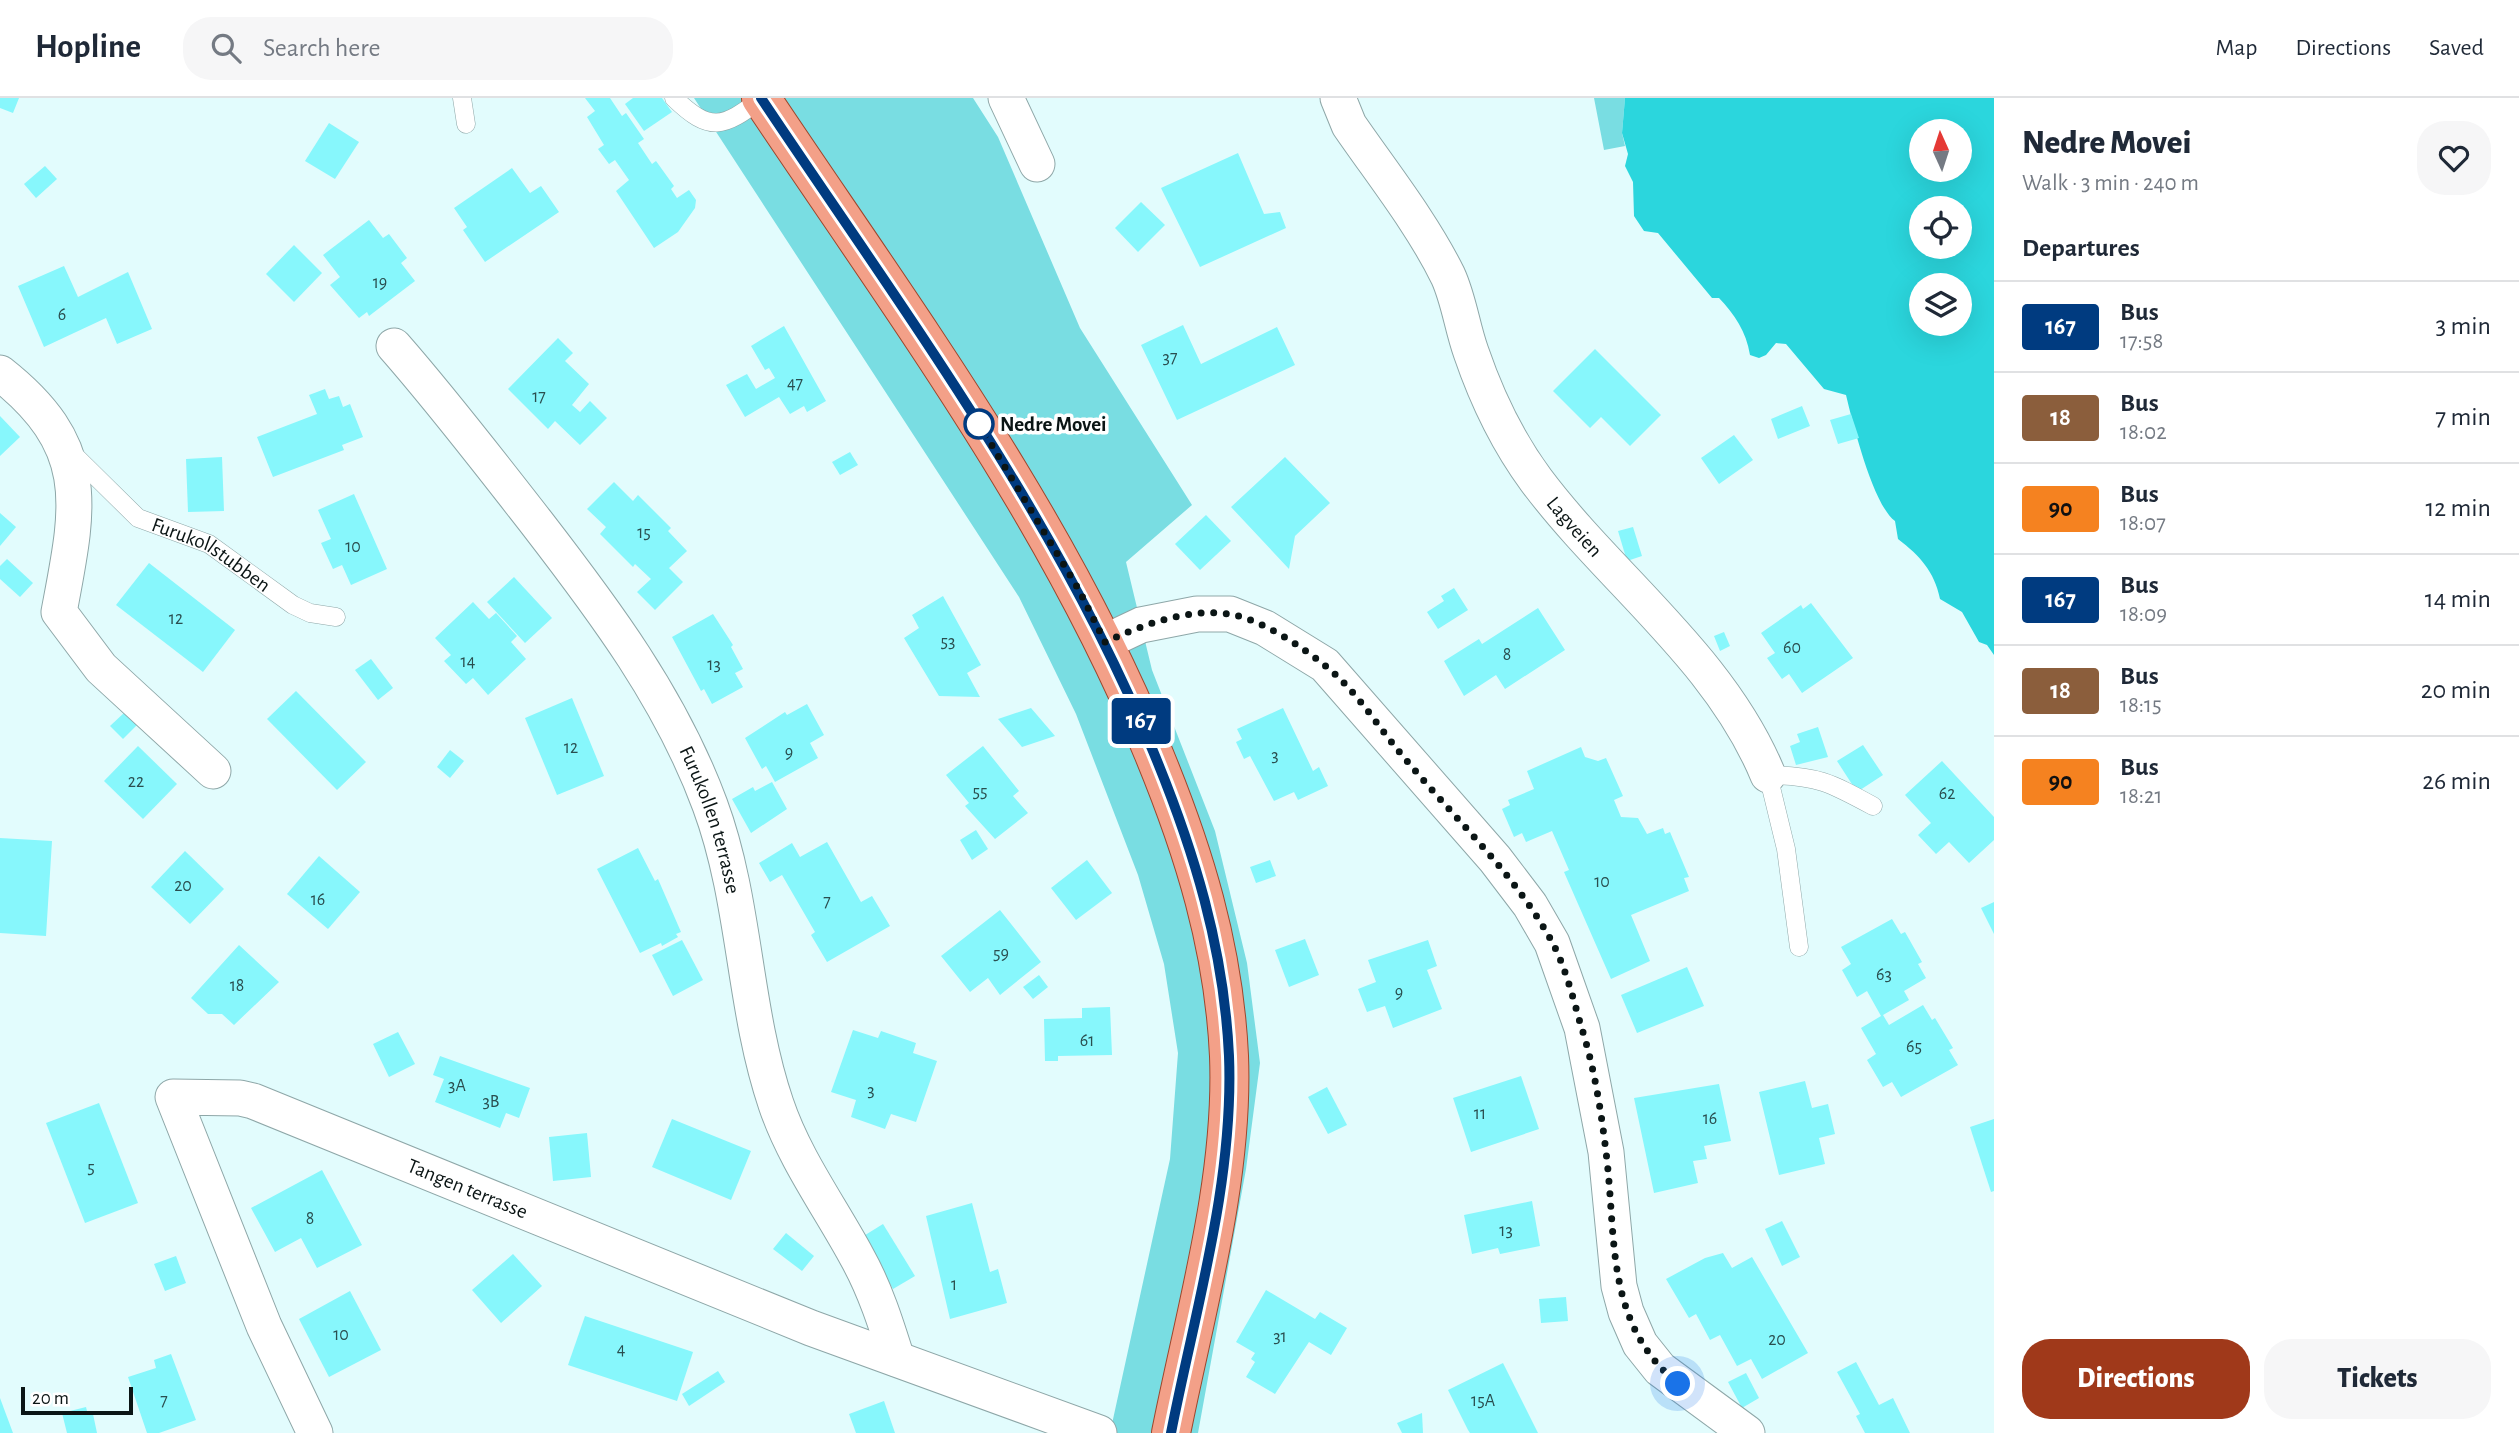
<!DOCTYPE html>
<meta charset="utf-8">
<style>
body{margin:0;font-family:"Alegreya Sans",sans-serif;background:#f6f6f7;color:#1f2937;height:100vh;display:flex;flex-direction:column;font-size:26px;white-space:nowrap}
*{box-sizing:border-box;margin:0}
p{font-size:23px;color:#747a83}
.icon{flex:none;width:38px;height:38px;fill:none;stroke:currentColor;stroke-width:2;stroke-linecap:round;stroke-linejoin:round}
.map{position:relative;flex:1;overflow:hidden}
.sheet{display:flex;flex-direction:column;background:#fff;width:525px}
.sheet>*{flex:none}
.badge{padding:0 14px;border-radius:5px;font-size:24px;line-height:46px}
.needle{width:46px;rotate:357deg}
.fabs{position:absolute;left:1909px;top:21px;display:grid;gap:14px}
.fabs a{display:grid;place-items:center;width:63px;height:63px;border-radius:50%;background:#fff;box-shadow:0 7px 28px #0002;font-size:35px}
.scale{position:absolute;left:21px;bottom:18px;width:112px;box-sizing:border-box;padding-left:7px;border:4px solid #0b1515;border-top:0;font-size:19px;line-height:24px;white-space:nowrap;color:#0b1515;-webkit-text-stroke:5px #fff;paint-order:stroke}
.you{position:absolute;width:35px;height:35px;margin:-18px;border:5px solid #fff;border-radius:50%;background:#1a73e8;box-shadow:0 0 0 10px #1a73e833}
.map>.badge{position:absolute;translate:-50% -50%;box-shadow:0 0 0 4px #fff}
h2{padding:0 28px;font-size:26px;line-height:63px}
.round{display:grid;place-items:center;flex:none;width:74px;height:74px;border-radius:28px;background:#f6f6f7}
.head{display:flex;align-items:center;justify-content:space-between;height:119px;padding:0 28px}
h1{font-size:33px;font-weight:800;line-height:52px}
.action{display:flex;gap:14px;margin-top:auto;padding:14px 28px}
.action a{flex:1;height:80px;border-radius:28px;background:#a0391a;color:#fff;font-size:28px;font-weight:800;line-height:80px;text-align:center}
.action a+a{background:#f6f6f7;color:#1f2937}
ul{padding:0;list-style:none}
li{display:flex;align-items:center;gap:21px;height:91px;padding:0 28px;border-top:2px solid #e0e1e3}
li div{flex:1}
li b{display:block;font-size:26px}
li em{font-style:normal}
li .badge{min-width:77px;font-weight:700;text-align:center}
header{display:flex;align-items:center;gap:42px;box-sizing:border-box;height:98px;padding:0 35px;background:#fff;border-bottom:2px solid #e0e1e3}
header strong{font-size:33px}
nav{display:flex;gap:38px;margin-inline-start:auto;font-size:24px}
.search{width:490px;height:63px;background:#f6f6f7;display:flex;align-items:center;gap:18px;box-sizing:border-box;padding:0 24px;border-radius:28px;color:#747a83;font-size:26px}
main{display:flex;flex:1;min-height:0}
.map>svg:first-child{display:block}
.green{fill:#79dde2}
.water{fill:#2bd6dd;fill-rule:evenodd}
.building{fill:#87f7fc}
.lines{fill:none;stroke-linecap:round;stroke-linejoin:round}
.service-casing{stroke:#8ea7a8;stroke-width:19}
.minor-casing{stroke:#8ea7a8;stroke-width:37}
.primary-casing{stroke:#9d462c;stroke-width:40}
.service{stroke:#fff;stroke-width:18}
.minor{stroke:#fff;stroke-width:35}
.primary{stroke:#f3a088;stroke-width:38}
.line-casing{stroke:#fff;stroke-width:16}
.line{stroke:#003b80;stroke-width:10}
.walk{stroke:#0b1515;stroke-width:7;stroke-dasharray:0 12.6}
.stop-dot{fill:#fff;stroke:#003b80;stroke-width:3.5}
.labels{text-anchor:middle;stroke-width:7;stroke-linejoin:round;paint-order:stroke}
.number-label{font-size:18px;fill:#2a4e4f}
.stop-label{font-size:21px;font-weight:bold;fill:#0b1515;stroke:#fff;text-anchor:start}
.street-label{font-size:21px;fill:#0b1515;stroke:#fff}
</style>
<header>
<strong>Hopline</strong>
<div class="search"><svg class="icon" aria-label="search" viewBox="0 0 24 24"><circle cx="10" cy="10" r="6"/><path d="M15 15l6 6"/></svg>Search here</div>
<nav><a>Map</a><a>Directions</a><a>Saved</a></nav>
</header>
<main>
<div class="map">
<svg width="1994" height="1335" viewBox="0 0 1994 1335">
<rect width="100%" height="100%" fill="#e2fcfd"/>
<!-- green -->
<g class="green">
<path d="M694 0H973L998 39 1080 230 1192 407 1126 464 1152 572 1215 733 1247 865 1260 965 1246 1071 1198 1335H1110L1170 1061 1178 955 1164 866 1138 777 1076 616 1019 499Z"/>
<path d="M1594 0H1625L1622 35 1625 48 1604 52Z"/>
</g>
<!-- water -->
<path class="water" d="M1625 0H1994V557L1987 547 1979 544 1962 514 1940 501C1934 473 1920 458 1898 441L1895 423C1873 407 1853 326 1846 297L1824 291 1786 246 1776 245 1766 257 1759 260 1750 257C1746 233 1735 217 1719 200H1712L1658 135 1644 133 1634 118 1633 84 1625 68 1628 56 1622 35ZM1922 33H1960V72H1922ZM1922 110H1960V149H1922ZM1922 187H1960V226H1922Z"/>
<!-- building -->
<g class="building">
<path d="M0 0H19L13 15 0 10Z"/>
<path d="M585 0H610L622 18 626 15 644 41 638 45 652 66 656 63 674 88 671 91 677 100 689 92 696 102 695 110 678 134 654 150 616 93 629 82 615 62 609 66 598 51 604 47 587 19 595 13Z"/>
<path d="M633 0H662L672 14 644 33 625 6Z"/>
<path d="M329 25 359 44 335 81 305 63Z"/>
<path d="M1238 55 1264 116 1280 114 1286 130 1200 169 1161 90Z"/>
<path d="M45 68 57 81 36 100 24 86Z"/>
<path d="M512 70 530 95 541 88 559 114 485 164 463 132 467 129 454 110Z"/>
<path d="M1141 104 1165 127 1138 154 1115 130Z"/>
<path d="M369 122 383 140 389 136 407 160 401 165 415 183 369 218 367 214 359 220 330 187 340 179 323 157Z"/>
<path d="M294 147 322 175 294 204 266 176Z"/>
<path d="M64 168 78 199 128 174 152 231 117 246 106 220 44 249 18 188Z"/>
<path d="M1183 227 1201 266 1277 229 1295 267 1177 322 1141 247Z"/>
<path d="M784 228 826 303 807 314 804 308 790 316 779 299 745 319 726 287 747 276 756 291 775 280 769 270 765 272 751 248Z"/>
<path d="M558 240 573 255 565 263 589 286 572 307 580 314 590 303 607 320 580 347 555 323 548 331 508 291Z"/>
<path d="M1595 251 1661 317 1630 348 1601 319 1590 330 1553 293Z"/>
<path d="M325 291 329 301 339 298 343 309 350 306 363 339 342 347 344 352 273 379 257 339 317 316 309 297Z"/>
<path d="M1802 308 1810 328 1778 341 1771 321Z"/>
<path d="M1851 316 1859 340 1838 346 1830 322Z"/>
<path d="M0 318 20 339 0 358Z"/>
<path d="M1734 337 1753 362 1719 386 1701 360Z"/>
<path d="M850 354 858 367 840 377 832 364Z"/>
<path d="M222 359 224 413 188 414 186 361Z"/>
<path d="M1285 359 1330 405 1295 438 1289 471 1231 409Z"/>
<path d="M614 384 633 403 638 397 671 430 668 433 687 453 669 470 683 484 655 512 637 494 651 481 635 466 633 469 600 436 606 429 587 411Z"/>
<path d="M354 396 387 471 351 487 342 467 333 471 321 445 331 441 318 412Z"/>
<path d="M0 415 16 429 0 448Z"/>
<path d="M1206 417 1231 443 1200 472 1175 446Z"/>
<path d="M1633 429 1642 458 1627 463 1618 433Z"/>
<path d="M7 461 33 485 20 499 0 481V468Z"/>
<path d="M149 465 235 532 203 574 116 507Z"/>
<path d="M514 479 552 520 525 545 487 504Z"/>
<path d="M1454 490 1468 512 1438 531 1427 514 1444 503 1441 498Z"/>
<path d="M943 498 981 567 967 575 980 599 939 598 904 540 919 530 912 517Z"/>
<path d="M473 504 489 521 496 515 517 538 511 544 526 561 488 597 473 580 466 586 444 563 451 557 435 540Z"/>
<path d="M1811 505 1853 560 1802 595 1789 576 1782 581 1767 560 1775 555 1761 535 1801 507 1803 511Z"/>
<path d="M1538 510 1565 552 1505 591 1496 577 1464 598 1444 563 1479 541 1482 546Z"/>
<path d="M713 516 733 547 731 549 743 571 735 575 743 589 712 606 704 591 701 593 672 539Z"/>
<path d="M1724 534 1730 548 1720 553 1714 538Z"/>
<path d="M371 561 393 590 378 602 355 572Z"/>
<path d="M296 593 366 664 337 692 267 621Z"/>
<path d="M572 600 604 678 557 697 525 620Z"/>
<path d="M807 606 824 637 810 645 818 660 775 684 766 668 762 671 745 640 785 614 787 617Z"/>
<path d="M1031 610 1055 638 1022 649 998 621Z"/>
<path d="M1283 610 1313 673 1319 669 1328 688 1298 702 1294 694 1274 703 1250 658 1244 661 1236 644 1242 641 1237 631Z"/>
<path d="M125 614 138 626 123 641 110 628Z"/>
<path d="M1818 629 1828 659 1796 667 1790 648 1800 644 1797 636Z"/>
<path d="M1863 647 1883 677 1857 694 1837 663Z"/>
<path d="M138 648 177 686 143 721 104 683Z"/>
<path d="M983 648 1019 693 1013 698 1028 715 995 741 965 708 969 705 946 677Z"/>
<path d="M1581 649 1585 659 1598 663 1606 660 1623 698 1614 702 1621 719 1638 720 1647 736 1663 730 1665 736 1670 734 1689 779 1684 780 1689 793 1631 817 1650 863 1611 881 1564 774 1569 772 1552 733 1526 744 1522 735 1514 739 1502 711 1510 707 1508 702 1534 691 1527 673Z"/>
<path d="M450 652 464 663 450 680 437 669Z"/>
<path d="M1942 663 1994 719V742L1969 765 1949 744 1936 756 1918 737 1931 725 1905 697Z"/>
<path d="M772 684 787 711 751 735 732 701 753 689 755 693Z"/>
<path d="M976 732 988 751 972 762 960 742Z"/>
<path d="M0 740 52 743 46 838 0 835Z"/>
<path d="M827 744 861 804 872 798 890 828 827 864 811 837 815 834 782 777 770 784 759 765 792 745 800 759Z"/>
<path d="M638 750 655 783 658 781 681 834 676 836 678 839 662 848 661 845 640 855 597 771Z"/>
<path d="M185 753 224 791 190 826 151 789Z"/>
<path d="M319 758 360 794 328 831 287 796Z"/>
<path d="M1087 762 1112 795 1076 822 1051 790Z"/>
<path d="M1270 762 1276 778 1256 785 1250 769Z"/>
<path d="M1994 804V836L1981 810Z"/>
<path d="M1000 812 1041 864 1000 897 988 880 970 894 941 858Z"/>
<path d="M1892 821 1901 836 1905 834 1922 864 1918 866 1926 880 1904 893 1909 902 1883 917 1889 927 1923 907 1932 922 1935 920 1953 950 1949 952 1958 967 1901 999 1892 984 1883 989 1867 962 1876 956 1861 930 1881 918 1867 893 1857 899 1842 872 1851 866 1841 849Z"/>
<path d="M1305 841 1319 877 1289 889 1275 852Z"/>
<path d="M682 842 703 882 673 898 652 857Z"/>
<path d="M1428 842 1437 868 1427 872 1442 911 1393 930 1385 908 1367 914 1358 891 1376 884 1368 862Z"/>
<path d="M239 847 279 884 234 927 222 916H208L191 900Z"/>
<path d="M1687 869 1704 908 1637 935 1621 897Z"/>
<path d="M1039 877 1048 889 1033 901 1023 889Z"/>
<path d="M1110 909 1112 957 1058 958V963H1045L1044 921 1082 920V910Z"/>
<path d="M853 932 878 940 881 933 916 945 913 955 937 963 916 1024 891 1016 885 1031 851 1019 856 1002 831 994Z"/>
<path d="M398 934 415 966 389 979 373 946Z"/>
<path d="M440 958 530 990 519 1020 506 1015 500 1030 435 1004 444 981 433 977Z"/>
<path d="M1521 978 1539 1031 1471 1054 1453 1000Z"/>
<path d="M1805 983 1812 1010 1828 1006 1835 1036 1819 1040 1825 1066 1779 1077 1759 994Z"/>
<path d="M1719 986 1731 1043 1704 1048 1707 1061 1693 1063 1698 1085 1654 1095 1634 1000Z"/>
<path d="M1327 989 1347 1027 1328 1036 1308 999Z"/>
<path d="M99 1005 138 1105 85 1125 46 1025Z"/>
<path d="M672 1021 751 1053 731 1102 652 1069Z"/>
<path d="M1994 1021V1093L1991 1094 1970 1029Z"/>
<path d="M587 1035 591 1079 553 1083 549 1039Z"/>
<path d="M322 1072 362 1147 317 1170 301 1140 275 1154 251 1110Z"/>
<path d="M1532 1103 1540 1148 1500 1156 1498 1150 1472 1156 1464 1117Z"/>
<path d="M972 1105 990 1174 998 1171 1007 1205 950 1221 926 1118Z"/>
<path d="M1782 1123 1800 1159 1782 1168 1765 1131Z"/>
<path d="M883 1126 915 1178 893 1191 862 1139Z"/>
<path d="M786 1135 814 1158 802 1173 773 1151Z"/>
<path d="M1723 1155 1732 1170 1752 1159 1808 1255 1762 1281 1751 1261 1737 1268 1720 1237 1710 1242 1696 1216 1689 1220 1666 1181 1705 1160Z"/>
<path d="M513 1156 542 1188 501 1225 472 1192Z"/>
<path d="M176 1158 186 1185 165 1193 154 1166Z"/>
<path d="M1266 1192 1315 1221 1320 1214 1347 1230 1331 1257 1309 1244 1275 1296 1246 1279 1255 1264 1251 1261 1255 1255 1236 1244Z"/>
<path d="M350 1193 381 1252 329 1279 299 1221Z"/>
<path d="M1566 1199 1568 1223 1541 1225 1539 1201Z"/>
<path d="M585 1218 693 1254 677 1303 568 1267Z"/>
<path d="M171 1256 196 1322 159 1335H147L128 1279 156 1270 154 1262Z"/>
<path d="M1856 1264 1879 1307 1893 1300 1910 1335H1865L1856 1318 1860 1316 1837 1274Z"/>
<path d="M1503 1265 1538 1335H1470L1468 1332 1448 1292Z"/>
<path d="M718 1273 725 1284 689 1308 682 1296Z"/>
<path d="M1746 1275 1759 1300 1742 1310 1728 1284Z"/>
<path d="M0 1300 13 1335H0Z"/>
<path d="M884 1303 895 1335H856L849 1316Z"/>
<path d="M86 1309 88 1317 93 1316 97 1335H67L62 1315Z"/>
<path d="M1422 1315 1423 1335H1402L1397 1325Z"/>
</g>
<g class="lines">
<!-- service casing -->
<g class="service-casing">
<g id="service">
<path d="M462 0 466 26"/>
<path d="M674 0C710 35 723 30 761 1"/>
<path id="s1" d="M72 355 138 420 209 446 293 507 310 515 336 519"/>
<path d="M1799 849 1786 751 1768 677C1818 678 1829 684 1873 708"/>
</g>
</g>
<!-- minor casing -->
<g class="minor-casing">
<g id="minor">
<path d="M1006 0 1037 66"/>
<path id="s2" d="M1338 0 1349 27C1382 75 1422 125 1448 178 1459 202 1462 229 1471 254 1486 298 1508 344 1536 382 1610 481 1720 560 1768 677"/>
<path id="s3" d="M394 248C444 305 489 364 536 424 604 512 671 601 710 707 746 804 743 909 776 1006 794 1060 830 1109 857 1159 875 1191 886 1226 897 1261"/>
<path d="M0 275C94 349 79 408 59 514L101 570 213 673"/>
<path d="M1105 544 1141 527 1197 516H1230L1265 530 1325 567 1495 761 1530 807 1552 845 1582 930 1606 1054 1619 1188 1626 1214 1640 1246 1660 1271 1747 1335"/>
<path id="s4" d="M315 1335 264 1228 173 999 240 1000 253 1003 811 1230 1099 1335"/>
</g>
</g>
<!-- primary casing -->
<g class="primary-casing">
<path id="primary" d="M761 0C902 211 1056 417 1153 654 1194 753 1224 850 1229 958 1234 1082 1195 1214 1171 1335"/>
</g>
<!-- service -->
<use href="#service" class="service"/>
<!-- minor -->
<use href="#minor" class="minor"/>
<!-- primary -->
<use href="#primary" class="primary"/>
</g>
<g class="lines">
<!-- line casing -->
<g class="line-casing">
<path id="line" d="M761 0C902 211 1056 417 1153 653 1194 752 1224 850 1229 958 1234 1085 1195 1212 1171 1335"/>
</g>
<!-- line -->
<use href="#line" class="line"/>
<!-- walk -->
<path class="walk" d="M979 326 1079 492 1105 544C1143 527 1186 510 1229 516 1260 521 1298 546 1323 566 1357 592 1379 631 1407 663 1456 722 1513 774 1551 842 1565 867 1573 900 1581 928 1594 968 1601 1012 1606 1054 1617 1141 1604 1224 1678 1286"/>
</g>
<!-- markers -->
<circle class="stop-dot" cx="979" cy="326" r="14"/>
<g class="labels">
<!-- number labels -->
<g class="number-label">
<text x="380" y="190">19</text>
<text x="62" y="222">6</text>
<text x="1170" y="265">37</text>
<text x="795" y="291">47</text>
<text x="539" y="304">17</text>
<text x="644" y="440">15</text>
<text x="353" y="454">10</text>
<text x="176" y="526">12</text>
<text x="948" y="549">53</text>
<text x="1792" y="555">60</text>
<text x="1507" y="562">8</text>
<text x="468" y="569">14</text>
<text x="714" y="572">13</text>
<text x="571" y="655">12</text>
<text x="789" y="660">9</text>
<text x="1275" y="663">3</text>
<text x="136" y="689">22</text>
<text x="980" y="699">55</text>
<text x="1947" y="701">62</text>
<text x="1602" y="789">10</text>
<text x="183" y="793">20</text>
<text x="318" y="807">16</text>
<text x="827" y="809">7</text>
<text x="1001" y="861">59</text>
<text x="1884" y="882">63</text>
<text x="237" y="893">18</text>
<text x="1399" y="900">9</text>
<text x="1087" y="948">61</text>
<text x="1914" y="954">65</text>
<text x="457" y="993">3A</text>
<text x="871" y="998">3</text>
<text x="491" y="1009">3B</text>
<text x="1480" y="1021">11</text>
<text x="1710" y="1026">16</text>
<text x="91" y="1075">5</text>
<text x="310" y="1126">8</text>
<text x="1506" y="1138">13</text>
<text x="954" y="1192">1</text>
<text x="341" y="1242">10</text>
<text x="1280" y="1244">31</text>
<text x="1777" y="1247">20</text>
<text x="621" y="1257">4</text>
<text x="164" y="1308">7</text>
<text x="1483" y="1308">15A</text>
</g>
<!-- stop labels -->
<g class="stop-label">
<text x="1000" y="333">Nedre Movei</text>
</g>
<!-- street labels -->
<g class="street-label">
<text dy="7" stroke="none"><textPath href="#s2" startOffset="494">Lagveien</textPath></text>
<text dy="7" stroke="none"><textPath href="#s1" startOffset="175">Furukollstubben</textPath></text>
<text dy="7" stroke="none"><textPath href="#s3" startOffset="574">Furukollen terrasse</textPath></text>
<text dy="7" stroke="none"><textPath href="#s4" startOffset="677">Tangen terrasse</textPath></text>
</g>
</g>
</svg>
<div class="fabs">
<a><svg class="needle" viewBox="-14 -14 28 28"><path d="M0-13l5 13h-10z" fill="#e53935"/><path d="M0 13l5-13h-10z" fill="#747a83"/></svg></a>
<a><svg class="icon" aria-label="locate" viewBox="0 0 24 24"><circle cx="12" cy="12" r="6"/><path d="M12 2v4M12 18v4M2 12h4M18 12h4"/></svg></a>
<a><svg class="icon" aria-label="layers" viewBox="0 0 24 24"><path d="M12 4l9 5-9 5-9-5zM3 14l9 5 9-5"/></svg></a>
</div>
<div class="scale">20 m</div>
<div class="you" style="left:1678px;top:1286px"></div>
<b class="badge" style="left:1141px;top:623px;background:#003b80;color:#fff">167</b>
</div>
<section class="sheet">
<div class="head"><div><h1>Nedre Movei</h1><p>Walk · 3 min · 240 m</p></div><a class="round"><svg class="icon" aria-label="heart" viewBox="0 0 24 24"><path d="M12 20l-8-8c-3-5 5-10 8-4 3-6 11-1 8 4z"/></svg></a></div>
<h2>Departures</h2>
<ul>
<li><span class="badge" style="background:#003b80;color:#fff">167</span><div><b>Bus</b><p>17:58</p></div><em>3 min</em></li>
<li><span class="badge" style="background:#8b5e3c;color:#fff">18</span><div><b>Bus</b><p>18:02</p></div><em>7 min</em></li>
<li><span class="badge" style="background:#f58220;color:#111">90</span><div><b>Bus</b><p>18:07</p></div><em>12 min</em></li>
<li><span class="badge" style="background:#003b80;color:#fff">167</span><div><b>Bus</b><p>18:09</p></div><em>14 min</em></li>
<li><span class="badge" style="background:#8b5e3c;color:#fff">18</span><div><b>Bus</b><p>18:15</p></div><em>20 min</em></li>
<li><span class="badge" style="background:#f58220;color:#111">90</span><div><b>Bus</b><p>18:21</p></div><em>26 min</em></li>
</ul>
<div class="action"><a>Directions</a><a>Tickets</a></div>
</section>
</main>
